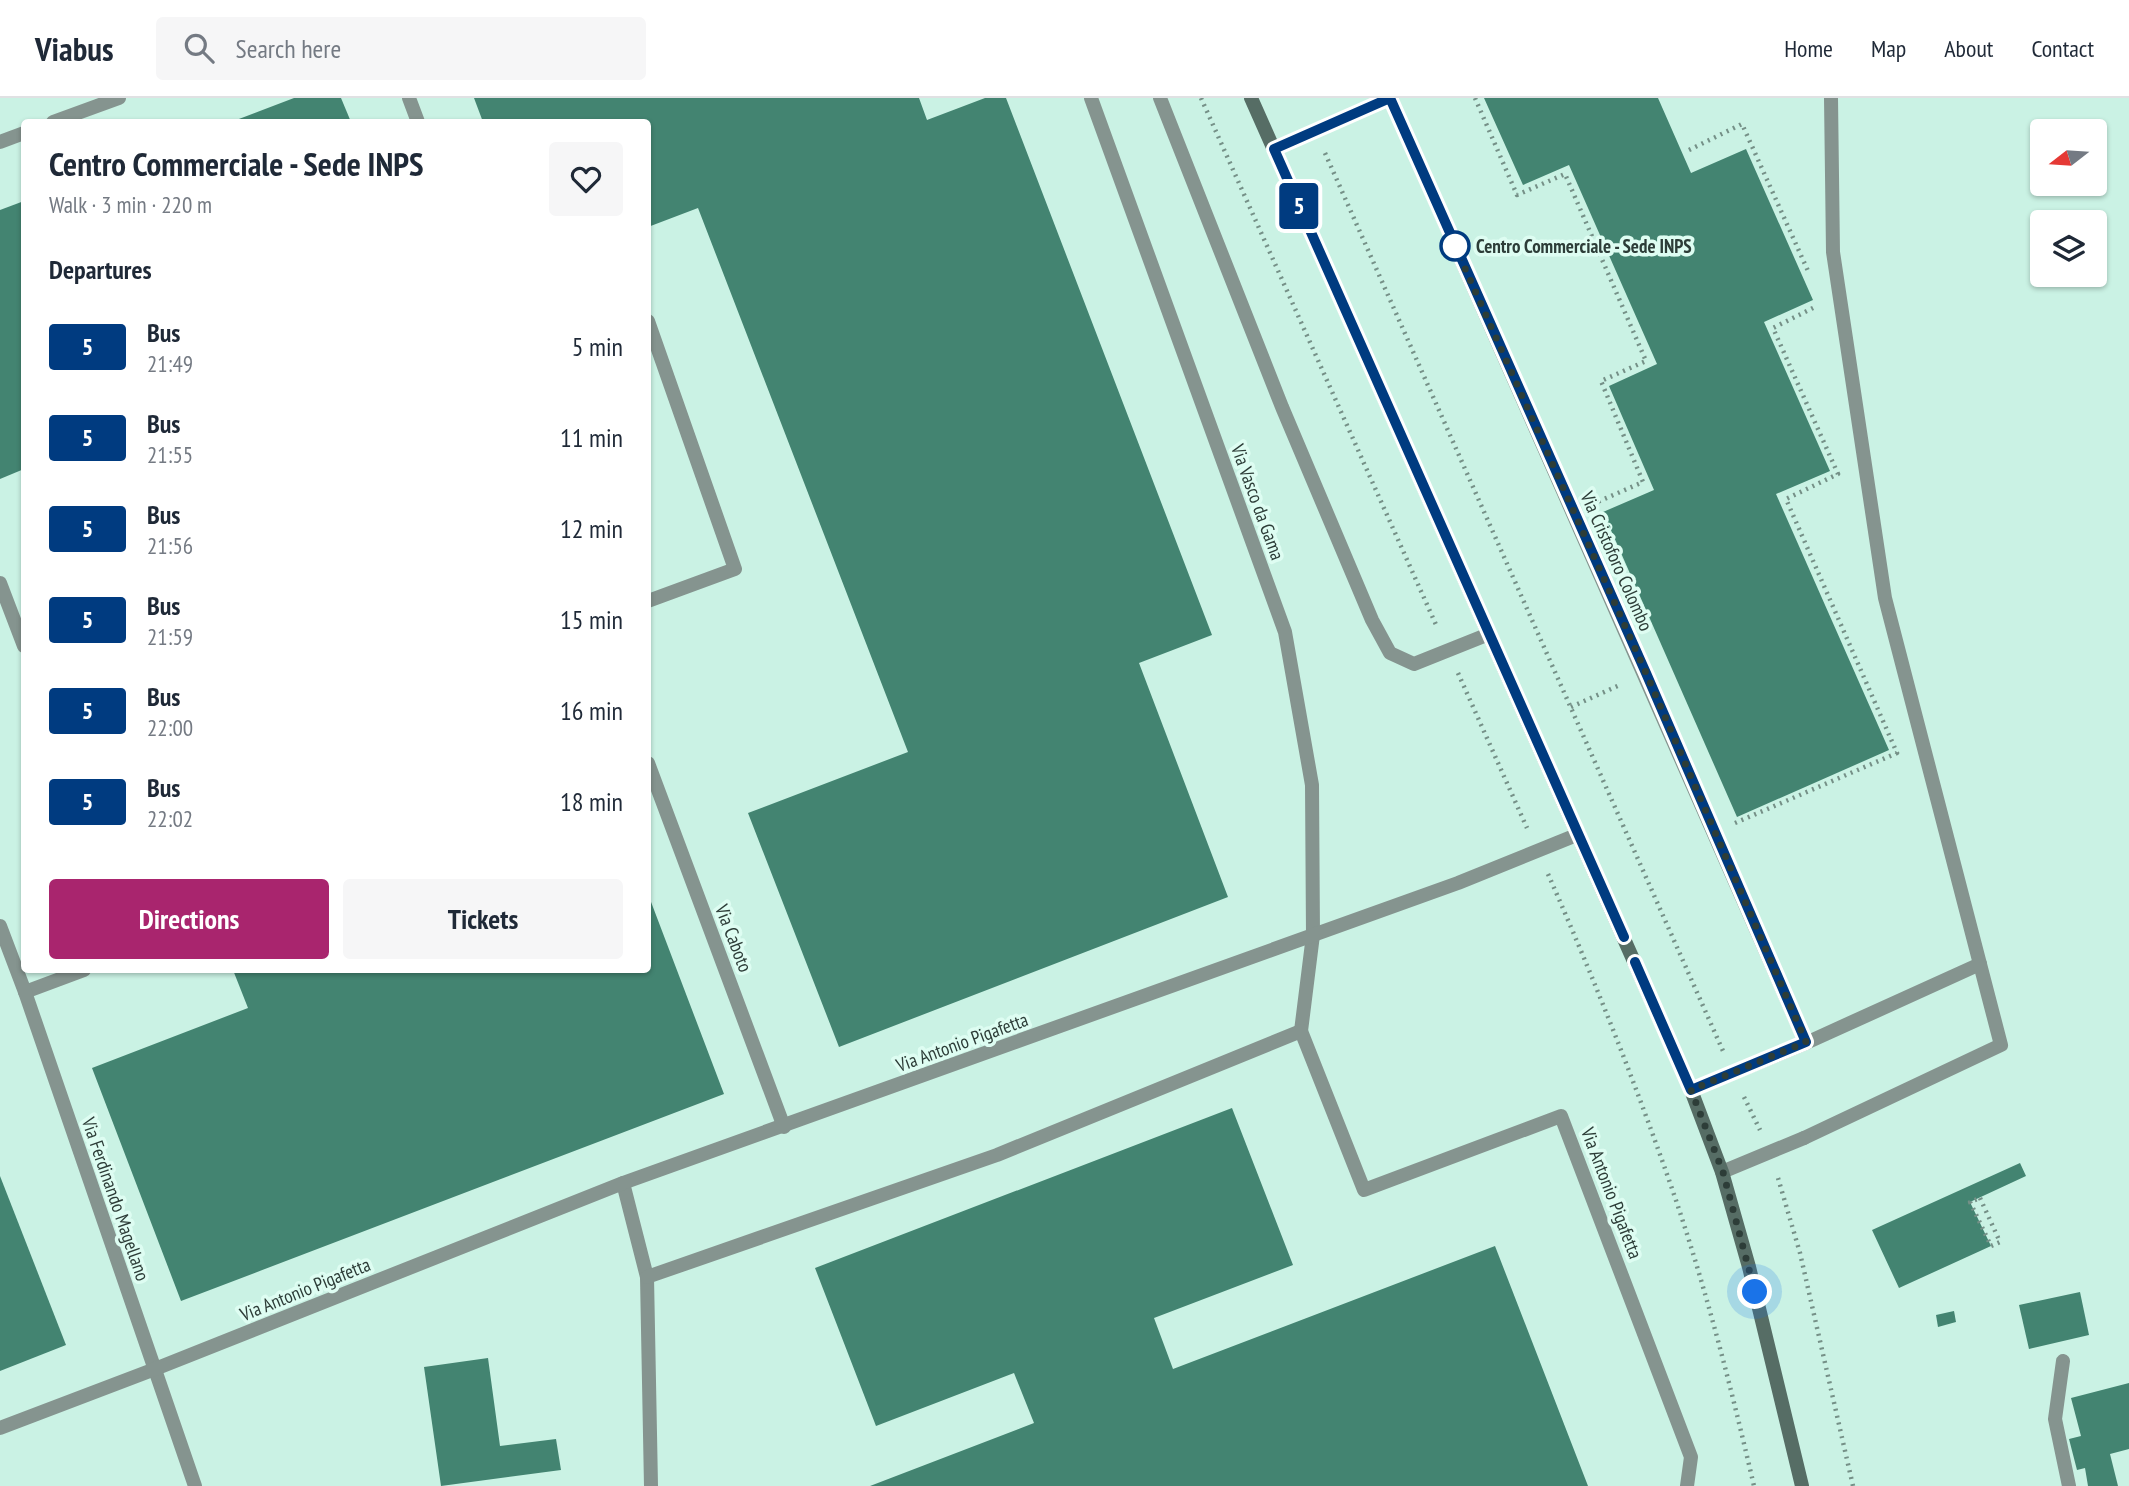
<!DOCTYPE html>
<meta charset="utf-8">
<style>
body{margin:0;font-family:"PT Sans Narrow",sans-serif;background:#f6f6f7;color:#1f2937;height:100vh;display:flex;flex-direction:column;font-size:26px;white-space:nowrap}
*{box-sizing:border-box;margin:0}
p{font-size:23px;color:#747a83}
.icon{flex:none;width:38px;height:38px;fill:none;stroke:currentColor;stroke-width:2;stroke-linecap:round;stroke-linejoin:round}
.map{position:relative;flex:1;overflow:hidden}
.drawer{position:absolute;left:21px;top:21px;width:630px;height:854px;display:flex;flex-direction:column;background:#fff;border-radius:7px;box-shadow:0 2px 5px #0004}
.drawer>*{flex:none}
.badge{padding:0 14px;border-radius:5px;font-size:24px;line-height:46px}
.needle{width:46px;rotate:253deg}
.fabs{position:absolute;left:2030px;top:21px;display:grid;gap:14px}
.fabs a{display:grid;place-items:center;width:77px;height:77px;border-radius:7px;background:#fff;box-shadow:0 2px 5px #0004;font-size:35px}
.you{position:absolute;width:35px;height:35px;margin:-18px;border:5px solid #fff;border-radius:50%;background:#1a73e8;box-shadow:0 0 0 10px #1a73e833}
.map>.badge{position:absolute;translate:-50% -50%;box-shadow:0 0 0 4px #fff}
h2{padding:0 28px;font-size:26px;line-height:63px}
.round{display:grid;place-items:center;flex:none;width:74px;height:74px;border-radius:7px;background:#f6f6f7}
.head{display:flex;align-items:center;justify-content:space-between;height:119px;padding:0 28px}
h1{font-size:33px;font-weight:700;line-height:52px}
.button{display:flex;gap:14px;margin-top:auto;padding:14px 28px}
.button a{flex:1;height:80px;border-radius:7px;background:#a9256e;color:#fff;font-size:28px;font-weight:700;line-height:80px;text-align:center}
.button a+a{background:#f6f6f7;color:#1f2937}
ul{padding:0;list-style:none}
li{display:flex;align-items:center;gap:21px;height:91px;padding:0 28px}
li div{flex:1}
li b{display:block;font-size:26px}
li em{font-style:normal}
li .badge{min-width:77px;font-weight:700;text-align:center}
header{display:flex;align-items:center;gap:42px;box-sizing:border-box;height:98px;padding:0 35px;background:#fff;border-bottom:2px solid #e0e1e3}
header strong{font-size:33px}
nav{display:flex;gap:38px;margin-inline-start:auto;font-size:24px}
.search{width:490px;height:63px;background:#f6f6f7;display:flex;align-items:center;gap:18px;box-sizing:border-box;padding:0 24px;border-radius:7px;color:#747a83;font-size:26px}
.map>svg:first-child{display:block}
.building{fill:#438471}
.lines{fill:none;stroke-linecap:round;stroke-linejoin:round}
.path{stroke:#759087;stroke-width:4.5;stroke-dasharray:2 5;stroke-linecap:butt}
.lane{stroke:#85948f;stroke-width:14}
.street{stroke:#85948f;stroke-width:14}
.secondary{stroke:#566d65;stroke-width:14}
.line-casing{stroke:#fff;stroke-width:16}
.line{stroke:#003b80;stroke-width:10}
.walk{stroke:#2d3d38;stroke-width:7;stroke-dasharray:0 12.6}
.stop-dot{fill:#fff;stroke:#003b80;stroke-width:3.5}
.labels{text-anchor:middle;stroke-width:7;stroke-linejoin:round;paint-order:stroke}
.stop-label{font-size:19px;font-weight:bold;fill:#2d3d38;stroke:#defdf2;text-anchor:start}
.street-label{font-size:19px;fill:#2d3d38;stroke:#defdf2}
</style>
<header>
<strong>Viabus</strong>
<div class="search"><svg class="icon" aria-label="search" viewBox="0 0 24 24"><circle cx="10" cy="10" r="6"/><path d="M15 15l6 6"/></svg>Search here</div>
<nav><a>Home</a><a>Map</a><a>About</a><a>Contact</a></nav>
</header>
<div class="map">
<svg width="2129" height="1388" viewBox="0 0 2129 1388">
<rect width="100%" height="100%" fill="#caf2e4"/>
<!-- building -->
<g class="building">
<path d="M294 0H341L351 24H231Z"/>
<path d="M474 0H919L927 22 985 0H1006L1212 537 1139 565 1228 799 839 949 748 715 908 654 698 110 648 129V24H483Z"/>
<path d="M1484 0H1658L1691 75 1746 51 1813 202 1764 224 1830 373 1776 396 1889 652 1737 719 1603 414 1654 392 1609 288 1657 266 1569 67 1523 87Z"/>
<path d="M24 103V371L0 381V112Z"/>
<path d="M648 796 724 996 181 1203 92 970 248 910 233 872H648Z"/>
<path d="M1232 1010 1293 1167 1154 1220 1173 1271 1495 1148 1588 1388H870L1034 1325 1014 1275 876 1328 815 1170Z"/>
<path d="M2020 1065 2026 1078 1970 1104 1991 1148 1899 1190 1872 1132Z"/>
<path d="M0 1078 66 1247 0 1273Z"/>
<path d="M2080 1194 2089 1237 2029 1251 2019 1207Z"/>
<path d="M1954 1213 1956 1224 1938 1229 1936 1217Z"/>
<path d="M488 1260 500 1348 556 1341 561 1372 441 1388 424 1269Z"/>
<path d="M2129 1285V1351L2110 1356 2118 1388H2088L2085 1370 2077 1372 2069 1341 2081 1338 2071 1300Z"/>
</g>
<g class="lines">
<!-- path -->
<g class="path">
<path d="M1201 0 1437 529"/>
<path d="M1475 0 1517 97 1565 76 1646 263 1601 283 1643 384 1595 405"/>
<path d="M1689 52 1742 26 1808 173"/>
<path d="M1325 55 1723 953"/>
<path d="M1458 575 1527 730"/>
<path d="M1571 609 1622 586"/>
<path d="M1735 725 1897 655 1786 401 1838 376 1773 230 1815 209"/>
<path d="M1548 776C1592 876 1633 979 1669 1082 1704 1182 1730 1285 1754 1388"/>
<path d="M1744 999 1760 1032"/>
<path d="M1778 1080 1800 1155 1853 1388"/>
<path d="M1980 1100 2000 1144 1991 1148 1970 1104Z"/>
</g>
<!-- lane -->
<g class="lane">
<path d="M1160 0 1282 309 1372 522 1390 555 1414 566 1489 536"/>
<path d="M648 223 735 471 648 503"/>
<path d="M0 485 24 548"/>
<path d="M25 894 84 872"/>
<path d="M1301 933 1313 837"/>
<path d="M1806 945 1980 866"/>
<path d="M1804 1040 2001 947 1885 500 1833 154 1831 0"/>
<path d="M623 1085 647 1179 651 1388"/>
<path d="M647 1179 997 1057 1301 933 1364 1092 1561 1018 1691 1359 1687 1388"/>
<path d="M2063 1263 2055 1321 2069 1388"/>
</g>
<!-- street -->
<g class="street">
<path d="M409 0 418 24"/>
<path d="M1091 0 1285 534 1312 687 1313 837"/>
<path d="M53 24 119 0"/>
<path d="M0 44 24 35"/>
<path d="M1274 51 1390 0 1806 945 1691 992"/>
<path d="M648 665 784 1029"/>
<path d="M0 828 25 894 195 1388"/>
<path d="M1722 1074 1804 1040"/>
<path d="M0 1330 155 1271 623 1085 1458 785 1579 736"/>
</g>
<!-- secondary -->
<path class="secondary" d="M1251 0 1691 992 1722 1074 1749 1169 1802 1388"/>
</g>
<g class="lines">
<!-- line casing -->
<g class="line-casing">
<path id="line" d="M1624 839 1274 51 1390 0 1646 575 1806 944 1691 992 1635 864"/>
</g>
<!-- line -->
<use href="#line" class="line"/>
<!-- walk -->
<path class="walk" d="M1455 148 1646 575 1806 944 1691 992 1723 1074 1755 1194"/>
</g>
<!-- markers -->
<circle class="stop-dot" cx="1455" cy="148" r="14"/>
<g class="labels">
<!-- stop labels -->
<g class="stop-label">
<text x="1476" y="155">Centro Commerciale - Sede INPS</text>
</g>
<!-- street labels -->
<g class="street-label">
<text transform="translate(1258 404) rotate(70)" y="7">Via Vasco da Gama</text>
<text transform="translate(1617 463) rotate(66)" y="7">Via Cristoforo Colombo</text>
<text transform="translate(734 840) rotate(69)" y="7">Via Caboto</text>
<text transform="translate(962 944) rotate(-20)" y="7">Via Antonio Pigafetta</text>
<text transform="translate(1612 1095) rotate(69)" y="7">Via Antonio Pigafetta</text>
<text transform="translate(116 1101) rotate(71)" y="7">Via Ferdinando Magellano</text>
<text transform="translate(305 1191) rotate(-22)" y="7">Via Antonio Pigafetta</text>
</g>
</g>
</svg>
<div class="fabs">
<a><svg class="needle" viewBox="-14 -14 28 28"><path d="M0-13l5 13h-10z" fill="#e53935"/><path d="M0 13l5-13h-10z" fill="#747a83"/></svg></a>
<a><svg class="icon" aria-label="layers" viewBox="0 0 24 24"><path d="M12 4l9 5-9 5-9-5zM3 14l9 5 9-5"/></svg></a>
</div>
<div class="you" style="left:1755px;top:1194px"></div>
<b class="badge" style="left:1299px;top:108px;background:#003b80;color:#fff">5</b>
<section class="drawer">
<div class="head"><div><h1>Centro Commerciale - Sede INPS</h1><p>Walk · 3 min · 220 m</p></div><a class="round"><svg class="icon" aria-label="heart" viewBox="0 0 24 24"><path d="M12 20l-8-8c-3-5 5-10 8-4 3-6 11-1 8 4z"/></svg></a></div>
<h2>Departures</h2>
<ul>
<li><span class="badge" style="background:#003b80;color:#fff">5</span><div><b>Bus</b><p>21:49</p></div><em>5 min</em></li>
<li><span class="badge" style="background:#003b80;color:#fff">5</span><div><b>Bus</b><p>21:55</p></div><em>11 min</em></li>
<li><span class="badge" style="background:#003b80;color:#fff">5</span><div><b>Bus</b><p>21:56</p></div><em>12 min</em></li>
<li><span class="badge" style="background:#003b80;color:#fff">5</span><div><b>Bus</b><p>21:59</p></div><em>15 min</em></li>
<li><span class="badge" style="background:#003b80;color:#fff">5</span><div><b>Bus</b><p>22:00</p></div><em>16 min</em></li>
<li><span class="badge" style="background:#003b80;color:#fff">5</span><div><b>Bus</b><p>22:02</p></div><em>18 min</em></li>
</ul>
<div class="button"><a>Directions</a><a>Tickets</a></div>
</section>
</div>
